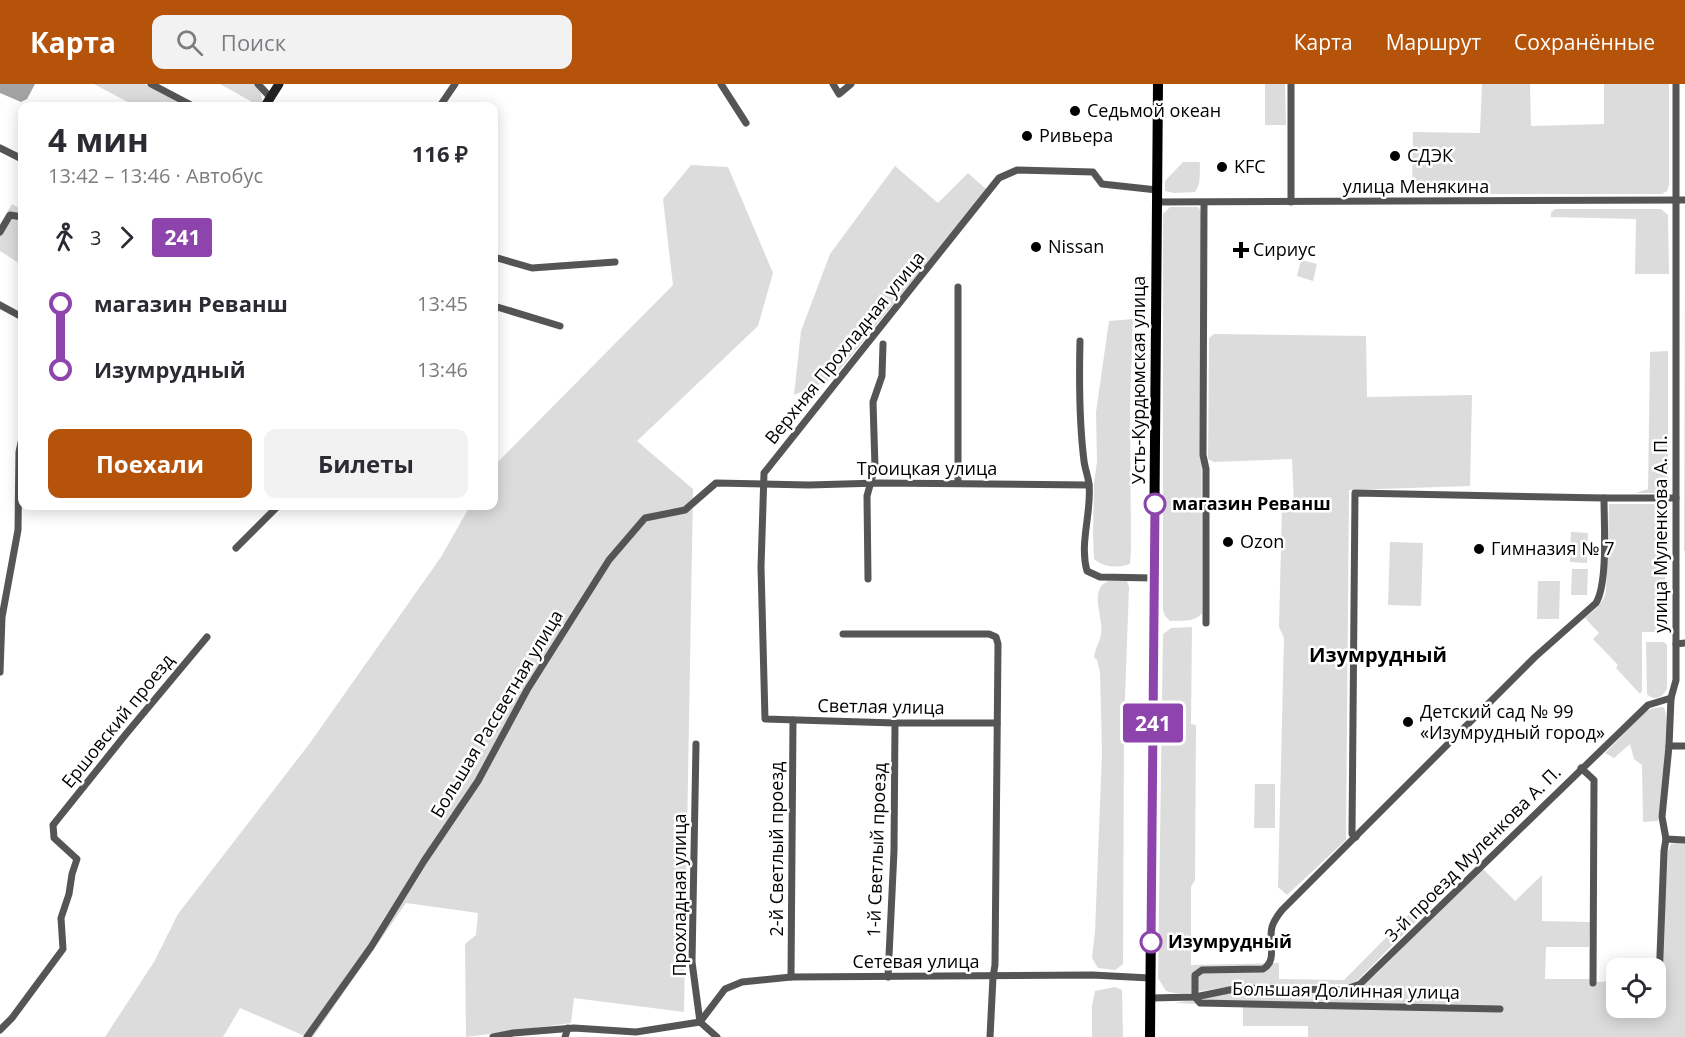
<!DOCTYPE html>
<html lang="ru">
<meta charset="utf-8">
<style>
body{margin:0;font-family:"Open Sans",sans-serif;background:#f2f2f3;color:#2b2b33;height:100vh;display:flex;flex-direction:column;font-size:22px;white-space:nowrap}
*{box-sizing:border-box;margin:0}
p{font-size:20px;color:#7c7c81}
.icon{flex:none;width:33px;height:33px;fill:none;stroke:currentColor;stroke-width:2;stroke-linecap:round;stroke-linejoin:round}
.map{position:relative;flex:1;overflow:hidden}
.panel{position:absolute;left:18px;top:18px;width:480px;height:408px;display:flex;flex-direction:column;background:#fff;border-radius:12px;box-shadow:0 3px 15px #0003}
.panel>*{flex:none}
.badge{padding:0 12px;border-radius:4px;font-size:21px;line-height:39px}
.buttons{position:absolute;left:1606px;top:874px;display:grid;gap:12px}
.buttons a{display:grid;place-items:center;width:60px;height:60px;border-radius:12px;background:#fff;box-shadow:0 3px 15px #0003;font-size:30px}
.map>.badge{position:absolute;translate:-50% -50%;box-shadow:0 0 0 3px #fff}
.legs{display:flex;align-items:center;gap:9px;height:66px;padding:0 30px;font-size:20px}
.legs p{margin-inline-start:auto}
.headline{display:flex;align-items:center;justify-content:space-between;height:102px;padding:0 30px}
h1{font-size:33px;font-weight:700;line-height:45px}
.primary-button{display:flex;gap:12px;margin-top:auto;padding:12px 30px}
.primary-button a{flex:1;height:69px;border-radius:12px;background:#b45309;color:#fff;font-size:24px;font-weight:700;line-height:69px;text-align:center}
.primary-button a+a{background:#f2f2f3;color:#2b2b33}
ul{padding:0 30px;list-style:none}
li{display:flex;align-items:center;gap:21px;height:66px;font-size:22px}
li i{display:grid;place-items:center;width:9px;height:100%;margin:0 8px;background:currentColor}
li i::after{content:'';width:15px;height:15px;margin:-8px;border:4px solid;border-radius:50%;background:#fff}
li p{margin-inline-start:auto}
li:first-child i{background:linear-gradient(#0000 50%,currentColor 0)}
li:last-child i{background:linear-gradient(currentColor 50%,#0000 0)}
header{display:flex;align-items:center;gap:36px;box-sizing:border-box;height:84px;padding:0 30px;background:#b45309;color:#fff}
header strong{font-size:28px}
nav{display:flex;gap:33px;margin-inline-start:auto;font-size:21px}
.search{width:420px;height:54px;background:#f2f2f3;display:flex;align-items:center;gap:15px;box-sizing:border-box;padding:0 21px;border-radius:12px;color:#7c7c81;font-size:22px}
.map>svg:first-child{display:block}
.green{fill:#dcdcdc}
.water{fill:#a3a3a3}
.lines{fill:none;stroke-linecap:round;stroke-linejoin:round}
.street{stroke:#555;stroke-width:7}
.secondary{stroke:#222;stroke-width:9}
.primary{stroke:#000;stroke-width:10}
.line-1-casing{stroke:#fff;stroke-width:14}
.line-1{stroke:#8e44ad;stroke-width:9}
.poi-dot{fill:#000;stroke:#fff;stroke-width:2}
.stop-1-dot{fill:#fff;stroke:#8e44ad;stroke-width:3}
.labels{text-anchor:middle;stroke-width:5;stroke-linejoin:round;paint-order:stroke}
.poi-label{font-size:18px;fill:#000;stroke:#fff;text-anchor:start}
.street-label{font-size:18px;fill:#000;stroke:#fff}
.stop-label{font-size:18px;font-weight:bold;fill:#000;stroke:#fff;text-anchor:start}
.neighbourhood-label{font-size:20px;font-weight:bold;fill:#000;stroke:#fff}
</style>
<header>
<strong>Карта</strong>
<div class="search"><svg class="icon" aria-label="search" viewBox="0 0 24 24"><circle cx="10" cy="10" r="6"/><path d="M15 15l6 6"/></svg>Поиск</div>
<nav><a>Карта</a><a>Маршрут</a><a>Сохранённые</a></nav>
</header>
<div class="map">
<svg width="1685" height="953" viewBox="0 0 1685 953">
<rect width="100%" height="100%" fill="#fff"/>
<!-- green -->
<g class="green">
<path d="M94 0H145L187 22H135Z"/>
<path d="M220 0H255L261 9 262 17 259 22Z"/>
<path d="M1265 0H1285L1286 41H1265Z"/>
<path d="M1482 0H1530L1531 42 1604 40V0H1669V101L1667 107 1662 110H1412L1413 48 1480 49Z"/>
<path d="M1183 78H1200C1199 88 1202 99 1195 108L1174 109 1165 107V97Z"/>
<path d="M691 81 728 83 773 189 758 242 637 357 693 405 684 928 574 914 571 939 466 953 465 860 476 851 478 829 406 819 313 953H307L240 924 223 953H105L154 878 178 830 310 659 441 473 470 422H494V382L673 201 663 115Z"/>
<path d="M895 82 938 119 968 89 987 106 832 295 794 311 801 247 830 170Z"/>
<path d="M12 120 22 126V181L0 167V140Z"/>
<path d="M1170 123H1198L1201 127 1202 529C1195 539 1181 536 1170 537L1165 532 1163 526V130Z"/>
<path d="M1555 125H1661L1668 131 1669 190H1635L1636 135 1551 133V129Z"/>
<path d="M1301 176 1317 180 1313 197 1297 192Z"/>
<path d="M1685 190V467H1684L1685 191Z"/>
<path d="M1133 235 1130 320 1131 465 1130 480C1117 484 1105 484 1094 475L1093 452 1094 399 1097 378 1096 328 1109 237Z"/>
<path d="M1214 250 1366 252 1367 313 1472 311 1470 402 1349 406 1346 756 1287 811 1278 803 1284 554 1279 543 1282 422H1294L1292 375 1214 378 1208 375 1209 254Z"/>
<path d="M1668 267V404L1661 409H1636L1648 405 1650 268Z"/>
<path d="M1609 420H1662L1665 423 1662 490H1665V545L1663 548H1642V607L1640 610 1616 584 1618 581 1593 555 1599 549 1585 534C1594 526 1603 520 1606 508Z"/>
<path d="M1571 448 1588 449 1587 479 1570 478Z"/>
<path d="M1390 458 1423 459 1421 522 1388 521Z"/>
<path d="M1572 485H1588L1587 511H1571Z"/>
<path d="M1108 497H1127L1129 503 1124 642 1123 880 1115 886 1098 884 1092 874 1095 848 1102 669 1100 588 1097 576 1094 573C1095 564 1100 558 1101 550 1104 533 1088 506 1108 497Z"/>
<path d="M1538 497H1560L1559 535H1537Z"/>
<path d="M1192 543 1191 640 1196 641 1195 796 1191 803V881L1279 879V895L1344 896 1440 799 1447 806 1358 896 1351 900 1239 901 1189 909H1174L1166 907 1158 894 1163 550 1171 544Z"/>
<path d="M1646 558H1664L1667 561V604C1664 613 1654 618 1647 610Z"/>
<path d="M1663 623C1673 633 1660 719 1658 737L1643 738 1642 681 1634 675 1630 660 1614 674 1605 669 1646 627 1654 624Z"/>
<path d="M1255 700H1275V744H1254Z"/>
<path d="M1675 759H1685V953H1308V942H1243V922L1174 919 1240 907 1345 908 1361 902 1377 889 1482 784 1515 817 1542 791V837L1590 838 1589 863H1546L1545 895H1588L1596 898 1617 897V924H1656L1662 767H1668L1671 760Z"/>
<path d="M1115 903 1122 906 1123 953H1092V922L1095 907Z"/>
</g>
<!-- water -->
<path class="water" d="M0 0H35L27 15 21 18 0 9Z"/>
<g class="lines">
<!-- street -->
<g class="street">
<path d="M151 0 193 22"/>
<path d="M258 0 271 14"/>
<path d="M721 0 746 39"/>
<path d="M833 0 839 10 851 0"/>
<path d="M440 22 455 0"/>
<path d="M0 64 22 75"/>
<path d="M1157 118 1685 116"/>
<path d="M1291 118V0"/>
<path d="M1204 119 1203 371 1206 385V539"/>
<path d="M0 148 10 131 22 133"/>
<path d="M494 173 532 184 615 178"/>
<path d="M958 203V399"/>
<path d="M0 221 22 233"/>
<path d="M494 222 560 242"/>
<path d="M1080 257C1079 297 1079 337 1084 377 1085 385 1088 392 1089 400 1092 428 1079 459 1087 487L1100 493 1154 494"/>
<path d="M236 464 278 422"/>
<path d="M868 495 867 412 875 383 873 318 882 292 883 260"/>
<path d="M843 550H989L996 553 998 560 995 881 993 893 990 953"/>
<path d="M1676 560 1685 559"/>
<path d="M0 588 2 533 18 446 19 368 22 354"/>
<path d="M997 639H895L765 635 761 483 764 389 999 94 1017 86 1093 88 1102 100 1157 106"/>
<path d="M696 660 692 878 700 938 717 953"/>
<path d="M1669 662H1685"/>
<path d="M1581 684 1594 696 1593 899"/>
<path d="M1356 753 1352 750 1355 409 1604 414"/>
<path d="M1666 755 1685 756"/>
<path d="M791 893 793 636"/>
<path d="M888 893 894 767 895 639"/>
<path d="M1659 897 1664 767 1666 755 1662 733 1669 662 1671 614 1676 596V0"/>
<path d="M1195 913V891L1202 886 1263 885C1278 877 1268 857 1272 843 1274 836 1278 831 1282 826L1535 573 1596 519C1608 499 1604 440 1604 414H1676"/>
<path d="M1195 913 1200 919 1500 925"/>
<path d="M1151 914 1195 913 1239 904 1344 906 1360 900 1648 621 1671 614"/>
<path d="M0 946 12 934 63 865 61 834 69 810 72 790 77 775 54 754 53 741 126 650 207 553"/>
<path d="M307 953 371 863 424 777 478 697 527 606 609 476 645 434 685 426 716 399 809 401 879 399 1089 401"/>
<path d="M493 953 513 949 574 944 636 948 700 938 725 905 742 898 791 893 1092 891 1150 894"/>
<path d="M565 953 568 944"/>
</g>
<!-- secondary -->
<path class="secondary" d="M265 22 279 0"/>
<!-- primary -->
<path class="primary" d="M1150 953 1158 0"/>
</g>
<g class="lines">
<!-- line-1 casing -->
<g class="line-1-casing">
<path id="line-1" d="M1151 858 1155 420"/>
</g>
<!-- line-1 -->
<use href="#line-1" class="line-1"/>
</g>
<!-- markers -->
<g class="poi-dot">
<circle cx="1075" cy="27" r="6"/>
<circle cx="1027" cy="52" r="6"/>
<circle cx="1395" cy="72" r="6"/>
<circle cx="1222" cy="83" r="6"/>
<circle cx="1036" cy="163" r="6"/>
<path d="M1238 157h6v6h6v6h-6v6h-6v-6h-6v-6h6z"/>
<circle cx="1228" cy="458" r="6"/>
<circle cx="1479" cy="465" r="6"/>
<circle cx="1408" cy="638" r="6"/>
</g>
<g class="stop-1-dot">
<circle cx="1155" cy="420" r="10"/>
<circle cx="1151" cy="858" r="10"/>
</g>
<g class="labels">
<!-- poi labels -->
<g class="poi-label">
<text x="1087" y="33">Седьмой океан</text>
<text x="1039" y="58">Ривьера</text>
<text x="1407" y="78">СДЭК</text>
<text x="1234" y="89">KFC</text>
<text x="1048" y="169">Nissan</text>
<text x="1253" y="172">Сириус</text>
<text x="1240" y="464">Ozon</text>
<text x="1491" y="471">Гимназия № 7</text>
<text x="1420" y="634">Детский сад № 99<tspan x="1420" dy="21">«Изумрудный город»</tspan></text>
</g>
<!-- street labels -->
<g class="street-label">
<text x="1416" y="109">улица Менякина</text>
<text transform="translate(845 264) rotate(-51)" y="6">Верхняя Прохладная улица</text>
<text transform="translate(1139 296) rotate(-90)" y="6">Усть-Курдюмская улица</text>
<text x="927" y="391">Троицкая улица</text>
<text transform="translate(1661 450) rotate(-90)" y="6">улица Муленкова А. П.</text>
<text transform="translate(881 623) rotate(1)" y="6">Светлая улица</text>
<text transform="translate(497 630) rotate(-59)" y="6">Большая Рассветная улица</text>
<text transform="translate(118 637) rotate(-51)" y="6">Ершовский проезд</text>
<text transform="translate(777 765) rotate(-90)" y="6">2-й Светлый проезд</text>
<text transform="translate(877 766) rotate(-88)" y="6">1-й Светлый проезд</text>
<text transform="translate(1473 770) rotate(-45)" y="6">3-й проезд Муленкова А. П.</text>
<text transform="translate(680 811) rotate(-90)" y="6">Прохладная улица</text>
<text x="916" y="884">Сетевая улица</text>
<text transform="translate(1346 907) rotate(1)" y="6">Большая Долинная улица</text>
</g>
<!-- stop labels -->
<g class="stop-label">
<text x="1172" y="426">магазин Реванш</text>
<text x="1168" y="864">Изумрудный</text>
</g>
<!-- neighbourhood labels -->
<g class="neighbourhood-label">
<text x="1378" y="578">Изумрудный</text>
</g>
</g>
</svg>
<div class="buttons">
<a><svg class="icon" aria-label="locate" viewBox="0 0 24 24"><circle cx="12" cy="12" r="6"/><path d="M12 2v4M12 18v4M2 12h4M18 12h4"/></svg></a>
</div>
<b class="badge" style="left:1153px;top:639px;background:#8e44ad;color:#fff">241</b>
<section class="panel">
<div class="headline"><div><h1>4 мин</h1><p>13:42 – 13:46 · Автобус</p></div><b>116 ₽</b></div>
<div class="legs"><svg class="icon" aria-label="walk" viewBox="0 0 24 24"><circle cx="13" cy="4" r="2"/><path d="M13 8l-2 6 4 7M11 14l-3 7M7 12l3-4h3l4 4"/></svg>3<svg class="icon" aria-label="forward" viewBox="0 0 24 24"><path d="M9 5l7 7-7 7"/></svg><b class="badge" style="background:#8e44ad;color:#fff">241</b></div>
<ul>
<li><i style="color:#8e44ad"></i><b>магазин Реванш</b><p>13:45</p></li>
<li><i style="color:#8e44ad"></i><b>Изумрудный</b><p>13:46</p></li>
</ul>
<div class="primary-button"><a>Поехали</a><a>Билеты</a></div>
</section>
</div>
